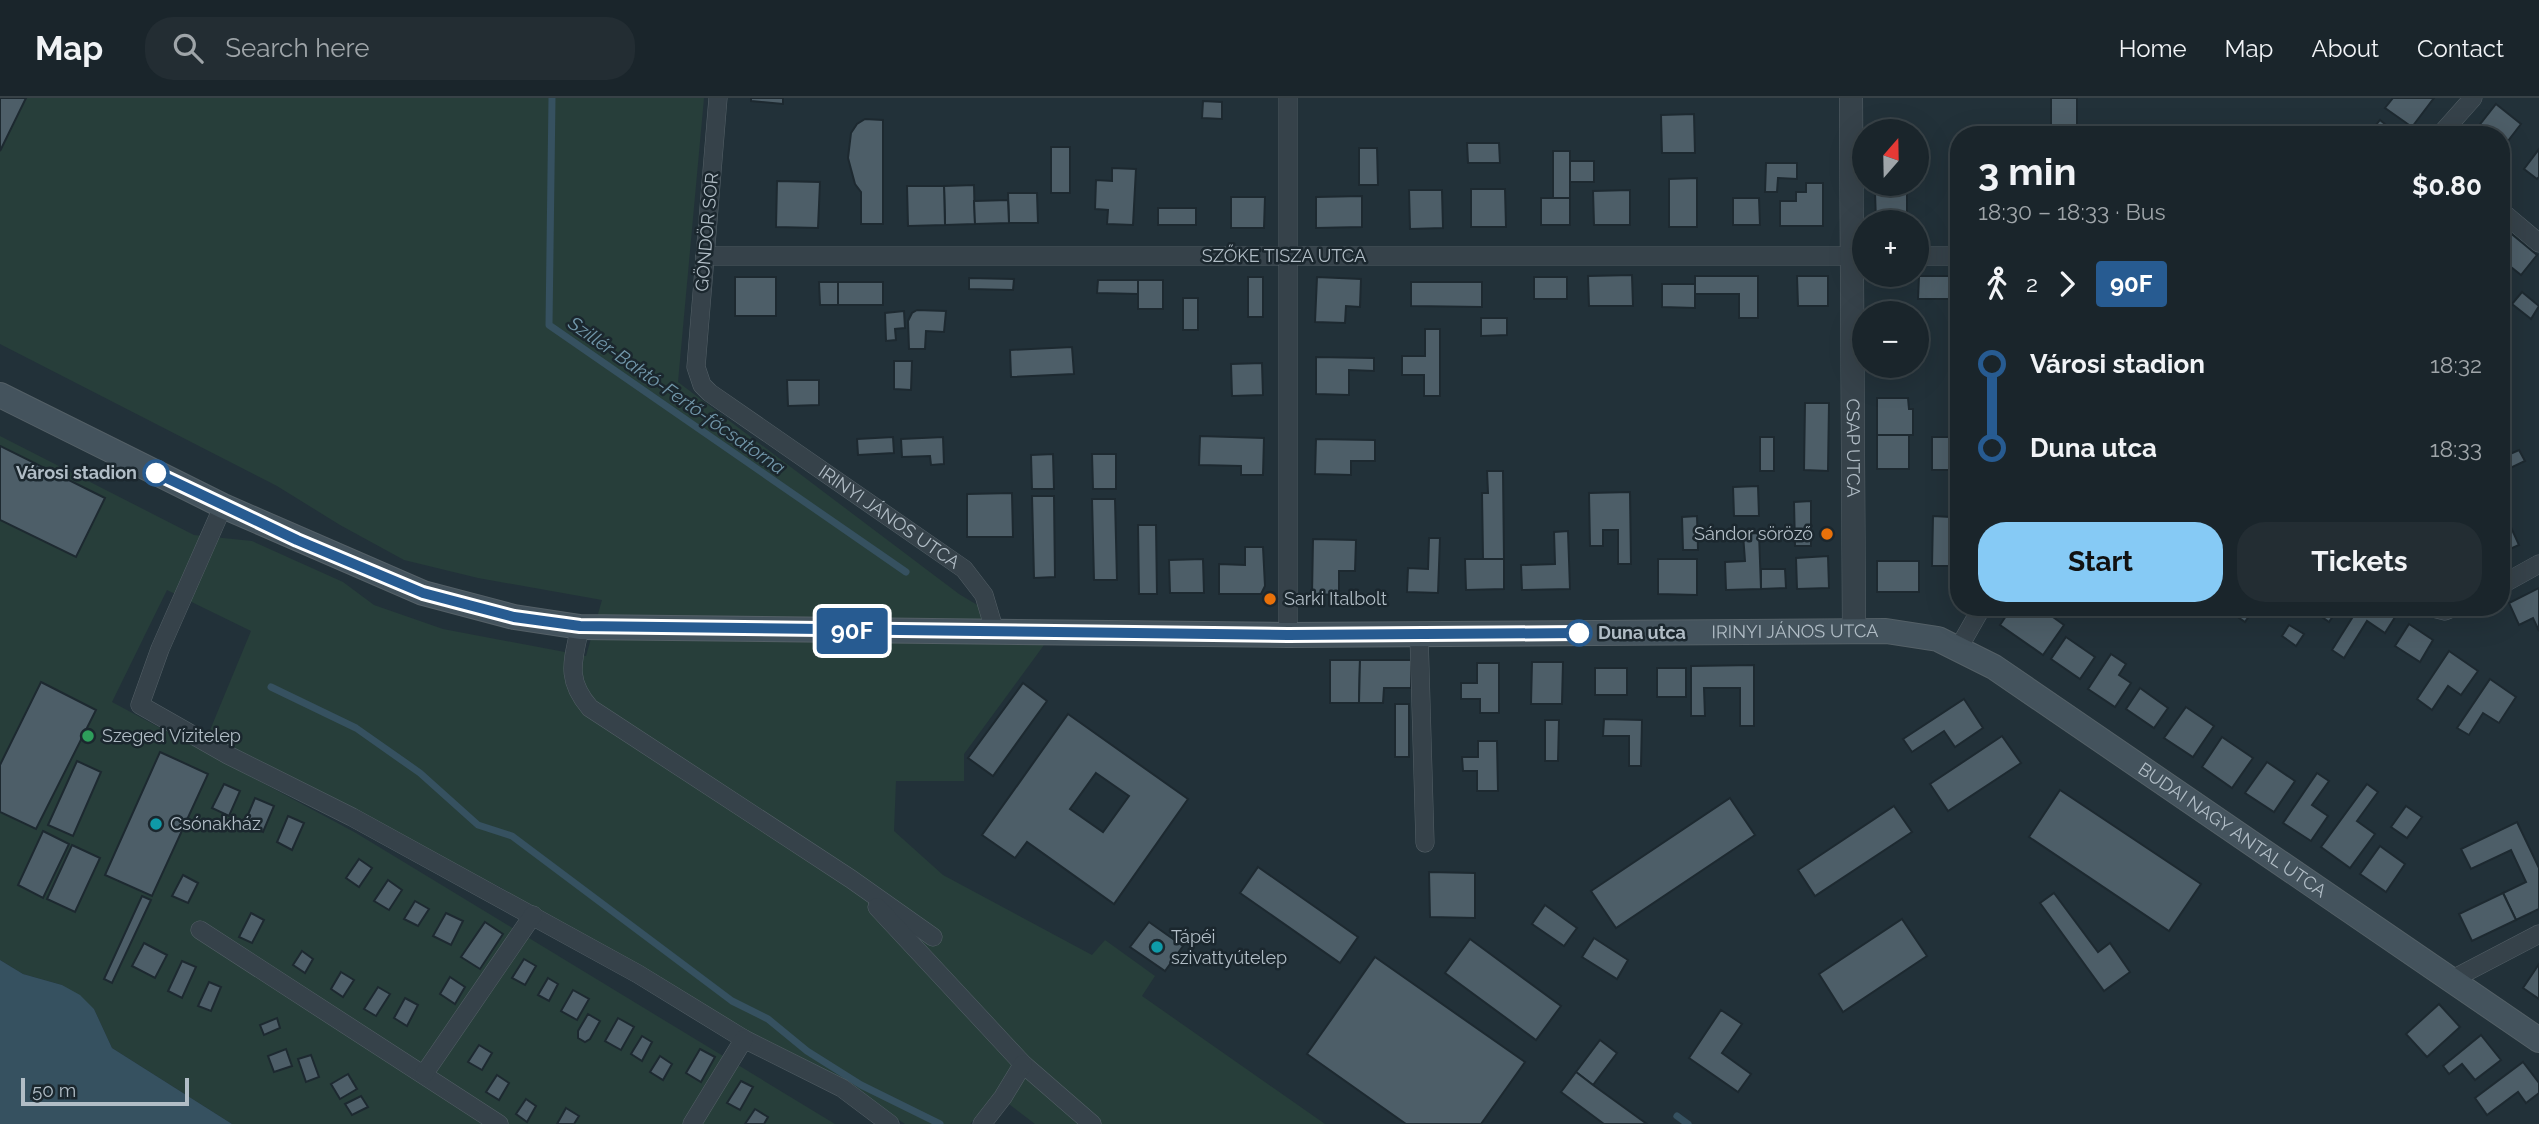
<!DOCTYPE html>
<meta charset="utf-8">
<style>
body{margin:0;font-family:Raleway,sans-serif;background:#232d33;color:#f1f3f6;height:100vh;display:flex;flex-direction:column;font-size:26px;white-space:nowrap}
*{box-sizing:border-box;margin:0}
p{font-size:23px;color:#9fa5a9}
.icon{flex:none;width:38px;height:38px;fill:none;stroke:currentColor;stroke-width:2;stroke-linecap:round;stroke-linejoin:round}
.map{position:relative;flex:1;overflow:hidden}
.details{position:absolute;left:1950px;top:28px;width:560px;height:490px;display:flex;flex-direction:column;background:#1a252b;border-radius:28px;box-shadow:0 7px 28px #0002,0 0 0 2px #384247}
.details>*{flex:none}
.badge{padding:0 14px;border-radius:5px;font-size:24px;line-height:46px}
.needle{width:46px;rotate:20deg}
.fabs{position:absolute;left:1852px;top:21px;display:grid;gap:14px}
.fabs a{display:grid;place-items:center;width:77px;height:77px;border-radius:50%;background:#1a252b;box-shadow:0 7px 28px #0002,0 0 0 2px #384247;font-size:35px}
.scale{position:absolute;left:21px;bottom:18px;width:168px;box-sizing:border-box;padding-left:7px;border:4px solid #b1bdc6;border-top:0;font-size:19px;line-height:24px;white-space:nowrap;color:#b1bdc6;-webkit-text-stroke:5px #1b272e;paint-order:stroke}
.map>.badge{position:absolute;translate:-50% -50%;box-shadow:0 0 0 4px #fff}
.legs{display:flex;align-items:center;gap:10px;height:77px;padding:0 28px;font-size:23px}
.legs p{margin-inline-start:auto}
.overview{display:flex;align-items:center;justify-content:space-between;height:119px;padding:0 28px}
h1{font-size:38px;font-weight:700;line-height:52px}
.action{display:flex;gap:14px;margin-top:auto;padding:14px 28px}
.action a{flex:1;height:80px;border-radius:28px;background:#86caf5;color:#111;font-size:28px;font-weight:700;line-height:80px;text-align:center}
.action a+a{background:#232d33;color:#f1f3f6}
ul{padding:0 28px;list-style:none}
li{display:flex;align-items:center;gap:24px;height:84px;font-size:26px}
li i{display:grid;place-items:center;width:10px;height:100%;margin:0 9px;background:currentColor}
li i::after{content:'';width:18px;height:18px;margin:-9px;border:5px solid;border-radius:50%;background:#1a252b}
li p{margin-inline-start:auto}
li:first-child i{background:linear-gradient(#0000 50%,currentColor 0)}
li:last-child i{background:linear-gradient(currentColor 50%,#0000 0)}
header{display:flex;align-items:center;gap:42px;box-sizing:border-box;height:98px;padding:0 35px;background:#1a252b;border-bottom:2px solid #384247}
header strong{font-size:33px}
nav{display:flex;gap:38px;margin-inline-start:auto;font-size:24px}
.search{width:490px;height:63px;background:#232d33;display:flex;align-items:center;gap:18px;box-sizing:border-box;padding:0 24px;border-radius:28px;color:#9fa5a9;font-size:26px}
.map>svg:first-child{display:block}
.green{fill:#273e3a}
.water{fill:#365160}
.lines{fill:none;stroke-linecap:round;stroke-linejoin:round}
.stream{stroke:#365160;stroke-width:7}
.building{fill:#4d5e68;stroke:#1d2930;stroke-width:2;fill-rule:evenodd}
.minor-casing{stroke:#546067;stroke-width:19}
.tertiary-casing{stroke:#546067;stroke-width:24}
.secondary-casing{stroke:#546067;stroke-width:26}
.minor{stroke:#36424a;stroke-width:18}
.tertiary{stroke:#36424a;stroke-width:23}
.secondary{stroke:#44535d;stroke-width:24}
.line-1-casing{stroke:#fff;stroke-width:16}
.line-1{stroke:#275b91;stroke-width:10}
.stop-1-dot{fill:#fff;stroke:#275b91;stroke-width:3.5}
.food-dot{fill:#e8710a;stroke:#1b272e;stroke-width:2.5}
.leisure-dot{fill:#2e9e5b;stroke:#1b272e;stroke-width:2.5}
.culture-dot{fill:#0f9aa8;stroke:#1b272e;stroke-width:2.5}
.labels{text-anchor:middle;stroke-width:5;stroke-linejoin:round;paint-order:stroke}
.street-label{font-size:18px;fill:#b1bdc6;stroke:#1b272e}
.stop-label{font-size:18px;font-weight:bold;fill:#b1bdc6;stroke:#1b272e;text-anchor:end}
.poi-label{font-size:18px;fill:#b1bdc6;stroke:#1b272e;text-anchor:start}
.water-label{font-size:19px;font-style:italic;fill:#7196a9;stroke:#1b272e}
</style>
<header>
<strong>Map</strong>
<div class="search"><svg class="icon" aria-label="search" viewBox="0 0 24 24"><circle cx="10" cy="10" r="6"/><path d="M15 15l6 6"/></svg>Search here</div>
<nav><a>Home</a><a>Map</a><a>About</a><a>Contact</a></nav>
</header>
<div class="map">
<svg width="2539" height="1026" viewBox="0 0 2539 1026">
<rect width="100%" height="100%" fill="#223139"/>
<!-- green -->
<path class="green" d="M0 0H704L678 284 959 496 1044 547 964 656V683H896L894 733 943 777 1092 857 1105 842 1155 878 1142 898 1325 1026H1035L997 997 970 1026H905L842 985 767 947 556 825 500 789 428 755 208 637 251 533 167 492 112 604 356 735 835 1026H232L112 950 94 911 62 887 23 876 0 862V338L194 437 252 443 343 484 374 507 443 531 586 558 602 502 478 480 404 462 340 427 277 388 0 246Z"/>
<!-- water -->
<path class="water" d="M0 862 23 876 62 887 80 897 94 911 112 950 232 1026H0Z"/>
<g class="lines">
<!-- stream -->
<g class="stream">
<path d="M552 0 549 227 906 474"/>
<path d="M271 589 356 630 420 675 478 727 512 738 732 903 768 921 807 953 861 987 940 1026"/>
<path d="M1677 1018 1688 1026"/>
</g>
</g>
<!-- building -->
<g class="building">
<path d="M0 0H26L0 53Z"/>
<path d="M751 0H783V6L751 3Z"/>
<rect x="2051" y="0" width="26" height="37"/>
<path d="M2393 0H2434L2412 29 2385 10Z"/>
<path d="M1203 3 1222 4V21L1202 20Z"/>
<path d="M2496 6 2521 26 2501 52V37H2477L2474 34Z"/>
<path d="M1694 16 1695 55H1662L1661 17Z"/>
<path d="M865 21 883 22V126H861V94L855 86 848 60 851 35 857 26Z"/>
<path d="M2380 22 2398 37H2368Z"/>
<path d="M1467 45H1499L1500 65H1468Z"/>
<rect x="1051" y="49" width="19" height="46"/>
<path d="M1359 50H1377L1378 87H1359Z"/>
<path d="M2539 51V79L2537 81 2524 71Z"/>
<rect x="1553" y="53" width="17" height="47"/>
<rect x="1570" y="63" width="24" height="21"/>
<path d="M1766 65H1797V81L1778 80 1777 94H1765Z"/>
<path d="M1112 70 1136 71 1133 127 1107 126 1108 112 1095 111 1096 82 1112 83Z"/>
<path d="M1697 80V129H1669V81Z"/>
<path d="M777 83 820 84 818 130 776 129Z"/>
<path d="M1806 85H1823V128H1780V103H1796V94H1806Z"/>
<path d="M974 87 975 126 945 127 944 88Z"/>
<path d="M907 88H944L945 127 908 128Z"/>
<path d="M1471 91H1505L1506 129H1471Z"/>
<path d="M1409 92H1442L1443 130 1410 131Z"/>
<path d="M1630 92V127H1594L1593 93Z"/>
<path d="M1875 94H1907V124H1876Z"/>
<rect x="1954" y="94" width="4" height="35"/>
<path d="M1008 95H1037L1038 125H1009Z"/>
<path d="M1362 98V129L1316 130V99Z"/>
<path d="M1231 99H1265L1264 130H1231Z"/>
<rect x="1541" y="100" width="29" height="27"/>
<path d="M1733 100H1759L1760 127H1733Z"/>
<path d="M1008 102 1009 125 975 126 974 103Z"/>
<rect x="1158" y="110" width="38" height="17"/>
<path d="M2508 133 2537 157 2521 177 2501 161V141Z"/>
<path d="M1632 177 1633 208H1589L1588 178Z"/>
<path d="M1695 178H1758V220H1739V196H1695Z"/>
<path d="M1797 178H1828V208H1798Z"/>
<path d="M1919 178H1951V201H1918Z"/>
<rect x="735" y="179" width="41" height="39"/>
<rect x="1248" y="179" width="15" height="40"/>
<path d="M1317 179 1361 181 1360 209 1346 208 1345 225 1315 224Z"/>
<rect x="1534" y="179" width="33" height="22"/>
<path d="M969 180 1014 181 1013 192 969 191Z"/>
<path d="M1098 182H1138V196L1097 195Z"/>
<rect x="1138" y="182" width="25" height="29"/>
<path d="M819 184H838V207H820Z"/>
<rect x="838" y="184" width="45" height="23"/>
<path d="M1411 184H1482V209L1411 208Z"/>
<path d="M1662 186H1695V210L1662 209Z"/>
<path d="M2522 194 2539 208 2531 221 2512 206Z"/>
<rect x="1183" y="200" width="15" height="32"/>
<path d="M917 212 946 213 944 234 926 233 925 251H909L908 223 912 215Z"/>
<path d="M904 213 905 230 895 231 896 242 886 243 885 215Z"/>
<path d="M1481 220H1507V237L1481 238Z"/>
<path d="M1425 231H1440V298H1424V277H1402V258H1425Z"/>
<path d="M1072 249 1074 276 1011 279 1010 252Z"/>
<path d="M1316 259 1374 260V273L1349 272V297L1316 296Z"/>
<path d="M894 263H912L911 292 894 291Z"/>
<path d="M1262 265 1263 297 1232 298 1231 266Z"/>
<path d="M787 282H819V307L788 308Z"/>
<path d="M1877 300H1908L1909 311H1913V337H1877Z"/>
<path d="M1805 305H1829L1828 373 1804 372Z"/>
<rect x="1877" y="337" width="32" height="34"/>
<path d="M1200 338 1264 340 1263 377H1241V368L1199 367Z"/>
<path d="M893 339 894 355 858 357 857 341Z"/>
<path d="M943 339 944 366 931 367 930 358 902 359 901 341Z"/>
<rect x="1760" y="339" width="14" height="34"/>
<rect x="1932" y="339" width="17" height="33"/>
<path d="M1316 341 1375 342V363H1351V377L1315 376Z"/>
<path d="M0 348 105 400 76 459 0 422Z"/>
<path d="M2519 352 2525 363 2502 374 2501 360Z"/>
<path d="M1053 356 1054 391H1032L1031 357Z"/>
<path d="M1092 356H1116V391H1093Z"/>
<path d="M1487 373H1503L1504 461H1483L1482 395H1488Z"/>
<path d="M1758 388 1759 418H1734L1733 389Z"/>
<path d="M1630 394 1631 466H1618V432H1603V448H1590L1589 395Z"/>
<path d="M1012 395 1013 439H967V396Z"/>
<path d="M1032 398H1054L1055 479 1034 480Z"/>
<path d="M1092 401H1115L1117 482H1094Z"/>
<path d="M1811 403V448H1795L1794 404Z"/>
<path d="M2503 412 2519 447 2501 455V413Z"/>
<path d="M1697 418 1698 452H1683L1682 419Z"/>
<path d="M1933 418 1951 419V468H1932Z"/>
<path d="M1138 427H1156L1157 496H1139Z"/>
<path d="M1568 433 1570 491 1522 492 1521 467 1555 466 1554 434Z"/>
<path d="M1759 435 1761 491 1726 492 1725 464 1745 463 1743 436Z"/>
<path d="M1429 440H1440L1438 495 1407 494 1408 470 1428 471Z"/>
<path d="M1313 441 1356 442 1355 473H1339V497L1312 496Z"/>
<path d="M1245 449H1263L1265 488 1261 496H1219V466L1245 467Z"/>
<path d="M1828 458 1829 490 1797 491 1796 460Z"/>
<path d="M1203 461 1204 495H1170L1169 462Z"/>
<path d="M1465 461H1504V491L1466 492Z"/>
<path d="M1658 461H1697V497L1658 496Z"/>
<rect x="1877" y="463" width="42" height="31"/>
<path d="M1761 471H1785L1786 490 1761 491Z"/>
<path d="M2539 490V533L2533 520 2519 527 2509 505Z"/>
<path d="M2012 509H2039L2064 527 2043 557 2000 527Z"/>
<path d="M2240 509H2255L2245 524 2235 517Z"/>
<path d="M2308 509H2339L2329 524Z"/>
<path d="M2359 509H2386L2397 516 2385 535 2367 523 2344 560 2332 552Z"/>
<path d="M2409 526 2433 542 2420 564 2395 548Z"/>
<path d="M2289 527 2304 536 2296 548 2282 538Z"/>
<path d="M2066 539 2095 559 2080 581 2051 561Z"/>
<path d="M2449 553 2478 573 2461 597 2448 588 2432 612 2417 601Z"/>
<path d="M2111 556 2126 566 2119 577 2131 585 2115 609 2088 591Z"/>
<path d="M1330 562H1360L1359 605H1330Z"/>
<path d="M1360 562H1411V590H1384L1383 605H1359Z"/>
<path d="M1532 564H1563L1562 606H1531Z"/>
<path d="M1477 565H1499V615H1480V601H1461V585H1477Z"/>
<path d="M1754 567V628H1740V590H1704L1705 618H1691V568Z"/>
<rect x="1595" y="570" width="32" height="27"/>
<rect x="1657" y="570" width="29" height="29"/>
<path d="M2490 581 2516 599 2499 625 2483 615 2469 637 2457 630Z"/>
<path d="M41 584 96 612 36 731 0 714V667Z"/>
<path d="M1023 585 1047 603 993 678 968 660Z"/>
<path d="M2140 590 2168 610 2154 630 2126 611Z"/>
<path d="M1964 601 1983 630 1955 649 1944 633 1912 654 1903 641Z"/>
<rect x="1395" y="606" width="14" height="53"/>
<path d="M2186 609 2214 628 2193 659 2164 640Z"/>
<path d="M1068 616 1188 701 1114 806 1027 744 1015 760 982 737ZM1096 675 1129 698 1103 734 1070 711Z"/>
<path d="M1604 621 1642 622 1641 668H1629V638H1603Z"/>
<path d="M1545 622H1559L1558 663H1545Z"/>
<path d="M2002 638 2021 665 1948 713 1930 686Z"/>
<path d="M2222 639 2253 660 2232 690 2202 669Z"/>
<path d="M1478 643H1497L1498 693H1477V673H1463L1462 659H1478Z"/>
<path d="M160 654 208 676 152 798 105 777Z"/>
<path d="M77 663 101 674 73 738 48 727Z"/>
<path d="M2267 664 2295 683 2274 714 2245 695Z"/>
<path d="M2317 675 2329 683 2312 707 2328 718 2311 743 2283 725Z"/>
<path d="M224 686 240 693 229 718 212 710Z"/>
<path d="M2367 686 2378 694 2357 723 2375 736 2350 770 2321 749Z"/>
<path d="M2060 692 2201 786 2169 833 2029 739Z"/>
<path d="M255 700 274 708 263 734 244 726Z"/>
<path d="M1730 700 1755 737 1616 830 1591 793Z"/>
<path d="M1894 708 1912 734 1815 798 1798 772Z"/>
<path d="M2406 708 2422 719 2407 740 2391 729Z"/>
<path d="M288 718 304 725 292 752 277 744Z"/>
<path d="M2517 724 2539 770V811L2516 822 2503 795 2526 784 2511 752 2471 771 2461 751Z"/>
<path d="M43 733 69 746 43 800 18 787Z"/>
<path d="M72 747 100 760 75 814 47 801Z"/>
<path d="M2380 748 2405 766 2386 794 2360 776Z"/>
<path d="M359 761 372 770 359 789 346 780Z"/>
<path d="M1258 769 1358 839 1340 865 1240 795Z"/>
<path d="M1429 774 1475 775V820L1430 819Z"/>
<path d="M183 777 198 785 188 805 172 798Z"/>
<path d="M388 782 402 792 389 812 374 803Z"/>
<path d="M2054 795 2098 854 2110 845 2130 874 2104 893 2040 805Z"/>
<path d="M2503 795 2516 822 2472 843 2459 816Z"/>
<path d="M142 798 151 802 112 885 104 881Z"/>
<path d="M415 803 429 811 418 828 404 821Z"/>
<path d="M1545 807 1577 830 1564 848 1532 826Z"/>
<path d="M251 815 264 822 252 845 239 839Z"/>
<path d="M446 815 463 823 451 847 433 838Z"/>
<path d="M1902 821 1927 858 1843 914 1819 876Z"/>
<path d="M485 824 503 836 480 871 461 859Z"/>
<path d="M1149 824 1183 848 1165 873 1130 849Z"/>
<path d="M1594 840 1628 862 1617 881 1582 859Z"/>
<path d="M1470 841 1561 908 1536 942 1445 875Z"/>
<path d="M144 845 167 857 155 880 132 868Z"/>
<path d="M302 853 313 861 305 875 293 867Z"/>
<path d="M1375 859 1525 964 1481 1026H1406L1307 956Z"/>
<path d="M524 861 536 868 525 887 512 880Z"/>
<path d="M182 863 196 869 182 900 168 893Z"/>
<path d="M2539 866V901L2523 890Z"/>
<path d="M341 874 354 882 343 899 331 891Z"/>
<path d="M450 879 465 889 455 906 440 896Z"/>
<path d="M548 880 558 886 549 903 538 897Z"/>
<path d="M209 884 221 889 211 913 198 908Z"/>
<path d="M378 889 390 896 376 918 364 911Z"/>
<path d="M573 892 589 901 577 922 561 913Z"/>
<path d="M405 900 418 907 407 928 394 920Z"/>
<path d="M2439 906 2460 929 2427 959 2406 936Z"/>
<path d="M1721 912 1742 926 1722 955 1751 976 1738 994 1689 960Z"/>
<path d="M588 916 600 923 590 941 585 944 578 940V933Z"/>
<path d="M277 920 280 930 264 937 260 927Z"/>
<path d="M618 920 634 929 621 952 605 943Z"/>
<path d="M2481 937 2501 962 2475 982 2462 966 2449 976 2443 968Z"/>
<path d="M642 938 652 944 642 963 631 956Z"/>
<path d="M1600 942 1617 955 1593 987 1576 974Z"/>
<path d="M479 947 492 955 482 972 468 964Z"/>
<path d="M286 951 292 968 274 974 268 958Z"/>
<path d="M700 951 715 959 701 984 686 975Z"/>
<path d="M311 957 319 979 306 984 298 961Z"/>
<path d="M660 958 672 966 663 982 650 974Z"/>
<path d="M2523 964 2539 985V995L2526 1005 2518 994 2487 1017 2475 1000Z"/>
<path d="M1576 974 1593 987 1647 1026H1604L1561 994Z"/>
<path d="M348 976 357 991 340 1001 331 986Z"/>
<path d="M497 977 509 985 499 1002 486 994Z"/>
<path d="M741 983 753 989 740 1012 727 1005Z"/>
<path d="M361 998 368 1009 352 1017 345 1006Z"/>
<path d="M526 1001 536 1008 527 1024 516 1016Z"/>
<path d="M566 1010 579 1018 574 1026H557Z"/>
<path d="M755 1011 768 1019 764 1026H745Z"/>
</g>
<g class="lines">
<!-- minor casing -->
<g class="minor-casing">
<g id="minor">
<path id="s1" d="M718 0 696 269 702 287 710 295 964 471 984 497 995 534"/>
<path d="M2440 37 2473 0"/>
<path d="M2501 113 2539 145"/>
<path d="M705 158H1864"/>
<path d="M1916 158H1958"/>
<path d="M223 408 160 551 140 607 228 657 352 719 638 876 744 941 842 990 890 1026"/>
<path d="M2501 487 2539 466"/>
<path d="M2429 509 2445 513 2455 509"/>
<path d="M580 529C573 563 565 581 590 610L851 781 933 839"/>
<path d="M1288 537V0"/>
<path d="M1419 537 1425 745"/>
<path d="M1958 551 1982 509"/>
<path d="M877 809 1023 966 1092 1026"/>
<path d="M200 832 499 1026"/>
<path d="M2451 882 2539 836"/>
<path d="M424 976 533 817"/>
<path d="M692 1026 744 941"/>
<path d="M982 1026 1003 999 1023 966"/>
</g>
</g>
<!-- tertiary casing -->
<g class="tertiary-casing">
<g id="tertiary">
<path id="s2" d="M1851 0 1854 533"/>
</g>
</g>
<!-- secondary casing -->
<g class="secondary-casing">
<g id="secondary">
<path id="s3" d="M0 297 223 408 423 495 514 519 580 529 1288 537 1886 533 1938 541 1994 569 2539 942"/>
</g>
</g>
<!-- minor -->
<use href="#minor" class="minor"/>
<!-- tertiary -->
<use href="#tertiary" class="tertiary"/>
<!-- secondary -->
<use href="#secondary" class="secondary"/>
</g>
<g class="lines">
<!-- line-1 casing -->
<g class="line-1-casing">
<path id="line-1" d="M156 375 297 442 423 495 514 519 580 528 1288 537 1579 535"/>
</g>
<!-- line-1 -->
<use href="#line-1" class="line-1"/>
</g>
<!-- markers -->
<g class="stop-1-dot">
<circle cx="156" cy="375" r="12"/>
<circle cx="1579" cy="535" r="12"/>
</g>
<g class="food-dot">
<circle cx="1827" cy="436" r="7"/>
<circle cx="1270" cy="501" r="7"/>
</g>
<circle class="leisure-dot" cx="88" cy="638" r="7"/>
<g class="culture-dot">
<circle cx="156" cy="726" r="7"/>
<circle cx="1157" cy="849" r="7"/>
</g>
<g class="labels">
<!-- street labels -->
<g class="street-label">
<text transform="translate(707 134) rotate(-85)" y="6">GÖNDÖR SOR</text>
<text x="1284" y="164">SZŐKE TISZA UTCA</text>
<text dy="6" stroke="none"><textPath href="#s2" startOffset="350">CSAP UTCA</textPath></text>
<text dy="6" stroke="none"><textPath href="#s1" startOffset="518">IRINYI JÁNOS UTCA</textPath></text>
<text dy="6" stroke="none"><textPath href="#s3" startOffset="1843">IRINYI JÁNOS UTCA</textPath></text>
<text dy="6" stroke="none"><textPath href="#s3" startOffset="2338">BUDAI NAGY ANTAL UTCA</textPath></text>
</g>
<!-- stop labels -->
<g class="stop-label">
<text x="137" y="381">Városi stadion</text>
<text x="1598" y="541" text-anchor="start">Duna utca</text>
</g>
<!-- poi labels -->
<g class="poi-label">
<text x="1813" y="442" text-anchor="end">Sándor söröző</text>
<text x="1284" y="507">Sarki Italbolt</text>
<text x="102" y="644">Szeged Vízitelep</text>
<text x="170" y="732">Csónakház</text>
<text x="1171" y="845">Tápéi<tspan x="1171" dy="21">szivattyútelep</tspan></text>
</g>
<!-- water labels -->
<g class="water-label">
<text transform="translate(677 297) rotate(35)" y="7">Szillér-Baktó-Fertő-főcsatorna</text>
</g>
</g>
</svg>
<div class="fabs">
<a><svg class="needle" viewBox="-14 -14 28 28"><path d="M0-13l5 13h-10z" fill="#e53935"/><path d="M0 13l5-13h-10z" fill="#9fa5a9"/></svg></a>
<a>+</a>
<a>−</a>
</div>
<div class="scale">50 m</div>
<b class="badge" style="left:852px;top:533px;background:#275b91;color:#fff">90F</b>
<section class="details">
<div class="overview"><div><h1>3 min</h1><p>18:30 – 18:33 · Bus</p></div><b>$0.80</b></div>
<div class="legs"><svg class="icon" aria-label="walk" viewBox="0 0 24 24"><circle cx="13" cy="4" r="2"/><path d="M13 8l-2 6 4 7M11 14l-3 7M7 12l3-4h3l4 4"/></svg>2<svg class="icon" aria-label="forward" viewBox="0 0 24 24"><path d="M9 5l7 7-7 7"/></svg><b class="badge" style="background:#275b91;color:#fff">90F</b></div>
<ul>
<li><i style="color:#275b91"></i><b>Városi stadion</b><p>18:32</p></li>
<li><i style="color:#275b91"></i><b>Duna utca</b><p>18:33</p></li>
</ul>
<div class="action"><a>Start</a><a>Tickets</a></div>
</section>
</div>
